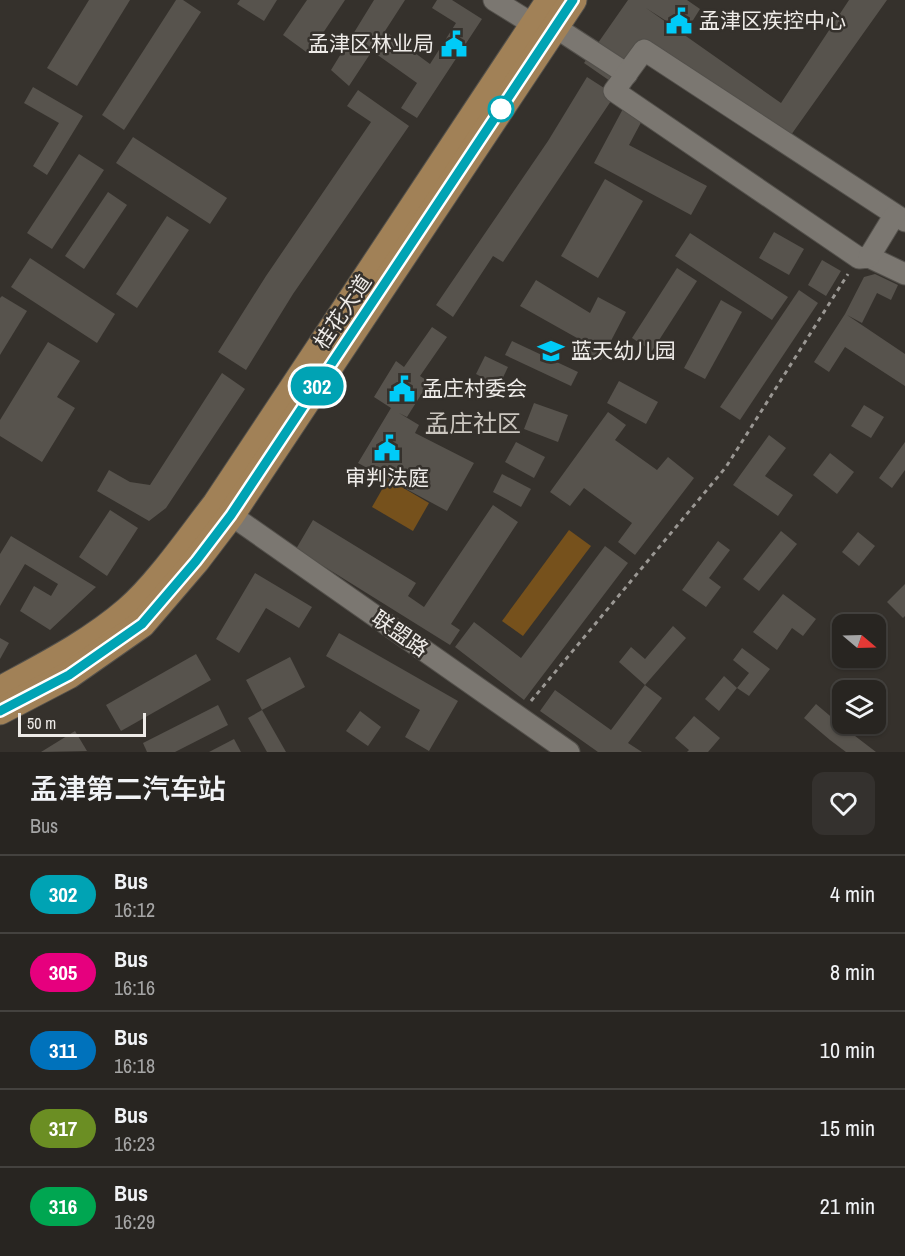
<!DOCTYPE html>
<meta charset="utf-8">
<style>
body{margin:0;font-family:"Archivo Narrow","Noto Sans SC",sans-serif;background:#34312e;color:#f1f3f6;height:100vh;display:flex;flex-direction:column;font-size:22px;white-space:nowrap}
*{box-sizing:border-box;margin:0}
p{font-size:20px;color:#a5a5a5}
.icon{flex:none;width:33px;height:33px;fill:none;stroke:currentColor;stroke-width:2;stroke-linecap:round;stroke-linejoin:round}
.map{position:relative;height:752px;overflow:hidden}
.details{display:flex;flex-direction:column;background:#282521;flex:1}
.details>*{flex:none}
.badge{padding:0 12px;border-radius:20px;font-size:21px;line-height:39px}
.needle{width:39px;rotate:109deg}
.fabs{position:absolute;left:832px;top:614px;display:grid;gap:12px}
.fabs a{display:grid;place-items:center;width:54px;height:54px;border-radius:12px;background:#282521;box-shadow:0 2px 4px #0004,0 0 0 2px #44423f;font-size:30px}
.scale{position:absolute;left:18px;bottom:15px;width:128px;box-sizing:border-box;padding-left:6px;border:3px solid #eeebe8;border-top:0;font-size:16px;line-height:21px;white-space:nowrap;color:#eeebe8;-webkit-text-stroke:4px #35312c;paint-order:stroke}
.map>.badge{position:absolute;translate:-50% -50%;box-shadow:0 0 0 3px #fff}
.round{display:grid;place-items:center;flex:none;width:63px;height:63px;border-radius:12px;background:#34312e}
.overview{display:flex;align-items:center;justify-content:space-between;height:102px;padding:0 30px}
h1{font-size:28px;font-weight:600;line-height:45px}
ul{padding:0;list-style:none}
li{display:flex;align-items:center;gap:18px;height:78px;padding:0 30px;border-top:2px solid #44423f}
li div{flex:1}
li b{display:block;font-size:22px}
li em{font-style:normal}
li .badge{min-width:66px;font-weight:700;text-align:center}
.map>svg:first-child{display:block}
.green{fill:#76511c}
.building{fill:#57534d}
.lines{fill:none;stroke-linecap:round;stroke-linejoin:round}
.minor-casing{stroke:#53504b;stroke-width:23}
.major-casing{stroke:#53504b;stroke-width:29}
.path{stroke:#9a9793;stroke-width:3;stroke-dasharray:4.5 4.5;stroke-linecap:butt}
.minor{stroke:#7b7771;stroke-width:21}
.major{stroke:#a18157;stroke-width:27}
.line-casing{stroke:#fff;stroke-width:14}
.line{stroke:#00a3b4;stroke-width:9}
.stop-dot{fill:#fff;stroke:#00a3b4;stroke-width:3}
.labels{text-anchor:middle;stroke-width:5;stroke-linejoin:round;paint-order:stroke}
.poi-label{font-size:21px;fill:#eeebe8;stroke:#35312c;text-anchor:start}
.street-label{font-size:21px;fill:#eeebe8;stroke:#35312c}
.quarter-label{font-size:24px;fill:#cac5be;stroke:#35312c}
</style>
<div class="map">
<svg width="905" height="752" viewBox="0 0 905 752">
<rect width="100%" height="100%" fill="#35312c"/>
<!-- green -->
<g class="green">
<path d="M388 479 429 503 413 531 372 507Z"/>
<path d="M569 530 591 546 523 636 502 621Z"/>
</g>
<!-- building -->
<g class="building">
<path d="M89 0H130L77 86 47 68Z"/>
<path d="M176 0H183L201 12 124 130 102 115Z"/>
<path d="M240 0H277L264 21 237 4Z"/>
<path d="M307 0H345L309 54 283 35Z"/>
<path d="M374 0H405L385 31 430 64 456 23 432 8 437 0H452L482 19 417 118 401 108 417 83 372 51 349 86 331 70Z"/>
<path d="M628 0H687L700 9 685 33 646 8 781 103 849 0H887L786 142 639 40 610 81 584 63Z"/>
<path d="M587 77 615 95 503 262 493 256 453 317 436 305 548 141Z"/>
<path d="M33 87 83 116 47 175 33 166 59 123 24 103Z"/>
<path d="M358 90 409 126 293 294 246 370 218 352 266 276 371 122 347 106Z"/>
<path d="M625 105 645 115 629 145 707 186 691 215 594 163Z"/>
<path d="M133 137 227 198 210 224 116 163Z"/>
<path d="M79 154 104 170 52 249 27 233Z"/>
<path d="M605 179 643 201 598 278 561 256Z"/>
<path d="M108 192 127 205 84 269 65 256Z"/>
<path d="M167 216 189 230 137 308 116 294Z"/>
<path d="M774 232 804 249 789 275 759 258Z"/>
<path d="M690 233 788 297 772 320 675 256Z"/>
<path d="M30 258 115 314 97 343 11 287Z"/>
<path d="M822 260 841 271 826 296 808 285Z"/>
<path d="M677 268 697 281 652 351 632 338Z"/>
<path d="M875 274 898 285 891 300 877 293 862 323 847 315 905 354V386L845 347 829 372 814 362 845 314 864 277Z"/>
<path d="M536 280 590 313 598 297 626 312 601 360 573 345 577 338 520 306Z"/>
<path d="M799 290 818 303 740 420 720 407Z"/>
<path d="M2 296 27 311 0 355V298Z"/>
<path d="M721 300 742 312 705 379 684 368Z"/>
<path d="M432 327 447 337 420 376 429 382 407 417 399 413 419 425 415 433 474 463 447 511 358 463 391 408 374 397 396 361 404 367Z"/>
<path d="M512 341 578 372 571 386 505 355Z"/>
<path d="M48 342 80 361 57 397 75 408 42 462 0 436V420Z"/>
<path d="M485 356 508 367 499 386 476 374Z"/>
<path d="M222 373 245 389 166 508 149 521 97 491 109 470 130 482 150 485Z"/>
<path d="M619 381 658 402 646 424 607 403Z"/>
<path d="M534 403 568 415 558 442 524 429Z"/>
<path d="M864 405 884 417 871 438 851 426Z"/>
<path d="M608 412 626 425 615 440 657 470 668 457 694 478 635 555 618 542 632 523 584 488 570 506 550 492Z"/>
<path d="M769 435 786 448 765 476 793 495 778 516 733 485Z"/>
<path d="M516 442 545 457 534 478 505 462Z"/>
<path d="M905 442V470L892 488 879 478Z"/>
<path d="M830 453 854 472 837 494 813 475Z"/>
<path d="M502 474 531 489 521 507 493 492Z"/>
<path d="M493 505 518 522 451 624 460 630 450 645 296 549 313 520 416 583 408 596 424 607Z"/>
<path d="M110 510 138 528 107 576 79 557Z"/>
<path d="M781 531 797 544 759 591 743 579Z"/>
<path d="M858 532 875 546 859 566 842 552Z"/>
<path d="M11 536 96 587 50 630 20 611 34 586 51 596 58 584 25 564 0 606V554Z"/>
<path d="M718 541 730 550 709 578 721 587 706 607 682 590Z"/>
<path d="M605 546 628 563 524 700 455 647 474 622 521 658Z"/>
<path d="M255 573 312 607 299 628 266 608 239 653 216 639Z"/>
<path d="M905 584V616L903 618 887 602Z"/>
<path d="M783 594 816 619 803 636 792 628 777 650 753 632Z"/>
<path d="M673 626 686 638 645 685 619 662 631 647 645 659Z"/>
<path d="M339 633 458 701 429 751 405 737 420 710 326 656Z"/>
<path d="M0 638 9 643 0 659Z"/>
<path d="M742 648 770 669 749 696 737 688 719 711 705 699 724 676 737 688 749 673 733 660Z"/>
<path d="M196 654 211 680 121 731 106 705Z"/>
<path d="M290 657 305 687 262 710 246 680Z"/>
<path d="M645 685 662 698 628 743 642 752H598L540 711 555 690 611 730Z"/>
<path d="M816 704 842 726 876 752H846L830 740 804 718Z"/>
<path d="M218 705 228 725 175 752H147L143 743Z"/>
<path d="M262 710 286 752H267L248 718Z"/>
<path d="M360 711 381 727 368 746 346 731Z"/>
<path d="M694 716 720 738 708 752H687L689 750 675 738Z"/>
<path d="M75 731 87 751 41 752Z"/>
<path d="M234 739 241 752H209Z"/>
</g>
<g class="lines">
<!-- minor casing -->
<g class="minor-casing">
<g id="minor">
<path d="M494 0 547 33"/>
<path d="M555 27 627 74"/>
<path d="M905 221 644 50 614 91 859 258 869 257 905 274"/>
<path d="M869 257 894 216"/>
<path d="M231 515 569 752"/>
</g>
</g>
<!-- major casing -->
<g class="major-casing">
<g id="major">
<path d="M0 690C44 666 90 643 128 610 158 584 191 536 216 504L550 0"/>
<path d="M0 711 69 675 142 624 196 561 231 515 573 0"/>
</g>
</g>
<!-- path -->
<path class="path" d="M531 701 726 467 848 274"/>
<!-- minor -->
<use href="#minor" class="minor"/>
<!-- major -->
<use href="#major" class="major"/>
</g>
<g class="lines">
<!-- line casing -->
<g class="line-casing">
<path id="line" d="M0 711 69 675 142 624 196 561 231 515 573 0"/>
</g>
<!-- line -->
<use href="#line" class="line"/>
</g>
<!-- icons -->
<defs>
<g id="civic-bare" transform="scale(2.07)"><path d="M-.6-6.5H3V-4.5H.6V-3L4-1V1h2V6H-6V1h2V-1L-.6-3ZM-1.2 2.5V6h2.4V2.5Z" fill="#00cbf8" stroke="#35312c" stroke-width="2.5" paint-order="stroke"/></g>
<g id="school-bare" transform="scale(2.07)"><path d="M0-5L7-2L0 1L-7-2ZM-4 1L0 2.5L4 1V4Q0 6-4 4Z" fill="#00cbf8" stroke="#35312c" stroke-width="2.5" paint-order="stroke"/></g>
</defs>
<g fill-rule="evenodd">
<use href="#civic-bare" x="679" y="21"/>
<use href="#civic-bare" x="454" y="44"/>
<use href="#school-bare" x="551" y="351"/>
<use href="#civic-bare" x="402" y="389"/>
<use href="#civic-bare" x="387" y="448"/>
</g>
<!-- markers -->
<circle class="stop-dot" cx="501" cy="109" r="12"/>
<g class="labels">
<!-- poi labels -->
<g class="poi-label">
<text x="699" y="28">孟津区疾控中心</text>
<text x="434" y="51" text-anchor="end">孟津区林业局</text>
<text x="571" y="358">蓝天幼儿园</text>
<text x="422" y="396">孟庄村委会</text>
<text x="387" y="485" text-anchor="middle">审判法庭</text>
</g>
<!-- street labels -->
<g class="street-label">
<text transform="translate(343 312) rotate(-56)" y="7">桂花大道</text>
<text transform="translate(400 634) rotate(35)" y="7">联盟路</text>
</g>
<!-- quarter labels -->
<g class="quarter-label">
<text x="473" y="432">孟庄社区</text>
</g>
</g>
</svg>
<div class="fabs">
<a><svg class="needle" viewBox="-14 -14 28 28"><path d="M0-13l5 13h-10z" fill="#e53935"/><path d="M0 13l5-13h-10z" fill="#a5a5a5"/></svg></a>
<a><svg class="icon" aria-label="layers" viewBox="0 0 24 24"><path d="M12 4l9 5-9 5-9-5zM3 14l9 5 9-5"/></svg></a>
</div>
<div class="scale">50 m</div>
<b class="badge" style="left:317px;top:386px;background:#00a3b4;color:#fff">302</b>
</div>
<section class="details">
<div class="overview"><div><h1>孟津第二汽车站</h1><p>Bus</p></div><a class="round"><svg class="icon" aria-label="heart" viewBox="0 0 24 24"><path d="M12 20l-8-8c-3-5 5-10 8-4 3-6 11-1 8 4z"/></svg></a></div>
<ul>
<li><span class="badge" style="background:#00a3b4;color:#fff">302</span><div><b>Bus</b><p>16:12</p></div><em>4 min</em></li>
<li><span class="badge" style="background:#e6007e;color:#fff">305</span><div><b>Bus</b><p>16:16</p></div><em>8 min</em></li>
<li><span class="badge" style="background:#0072bc;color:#fff">311</span><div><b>Bus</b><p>16:18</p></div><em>10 min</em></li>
<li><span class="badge" style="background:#6b8e23;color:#fff">317</span><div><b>Bus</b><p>16:23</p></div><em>15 min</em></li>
<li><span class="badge" style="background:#00a651;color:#fff">316</span><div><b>Bus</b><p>16:29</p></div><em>21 min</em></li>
</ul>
</section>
